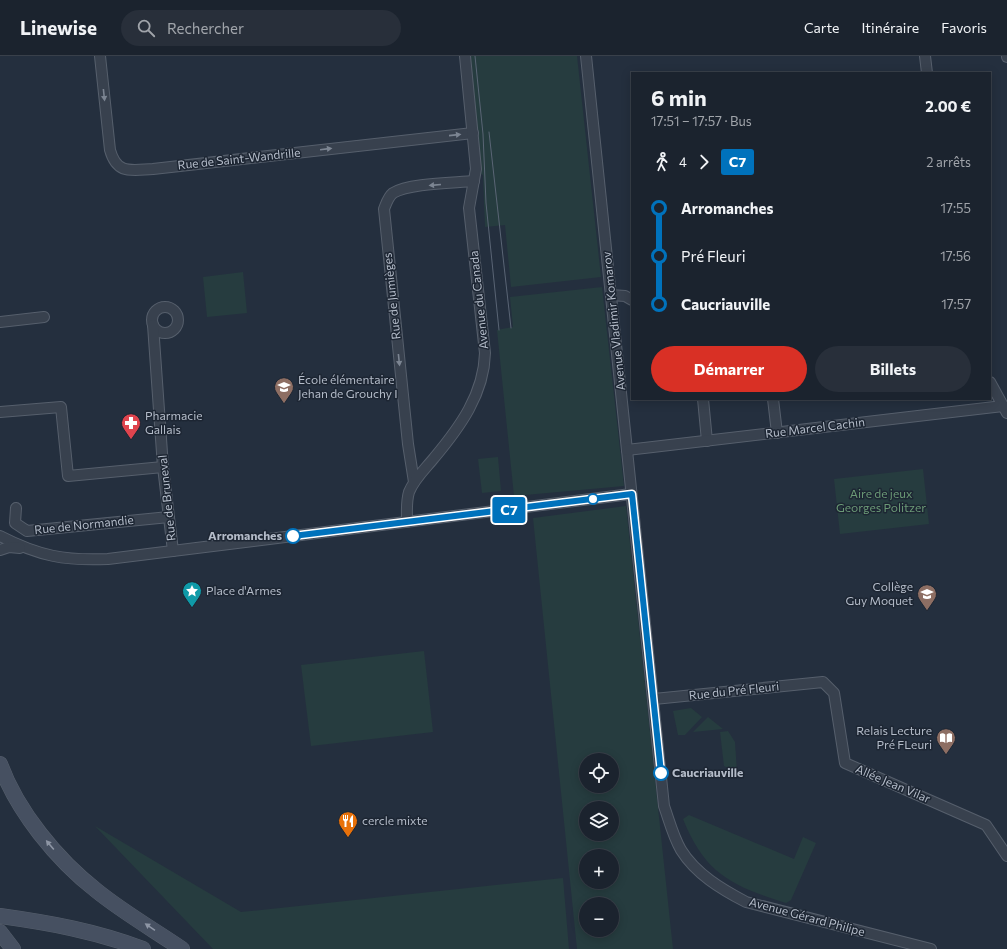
<!DOCTYPE html>
<html lang="fr">
<meta charset="utf-8">
<style>
body{margin:0;font-family:Commissioner,sans-serif;background:#282f3a;color:#f1f3f6;height:100vh;display:flex;flex-direction:column;font-size:15px;white-space:nowrap}
*{box-sizing:border-box;margin:0}
p{font-size:13px;color:#a0a4aa}
.icon{flex:none;width:22px;height:22px;fill:none;stroke:currentColor;stroke-width:2;stroke-linecap:round;stroke-linejoin:round}
.map{position:relative;flex:1;overflow:hidden}
.side{position:absolute;left:631px;top:16px;width:360px;height:328px;display:flex;flex-direction:column;background:#1b232e;border-radius:0px;box-shadow:0 2px 10px #0003,0 0 0 1px #39404a}
.side>*{flex:none}
.badge{padding:0 8px;border-radius:3px;font-size:14px;line-height:26px}
.controls{position:absolute;left:579px;top:697px;display:grid;gap:8px}
.controls a{display:grid;place-items:center;width:40px;height:40px;border-radius:50%;background:#1b232e;box-shadow:0 2px 10px #0003,0 0 0 1px #39404a;font-size:20px}
.map>.badge{position:absolute;translate:-50% -50%;box-shadow:0 0 0 2px #fff}
.legs{display:flex;align-items:center;gap:6px;height:44px;padding:0 20px;font-size:13px}
.legs p{margin-inline-start:auto}
.summary{display:flex;align-items:center;justify-content:space-between;height:68px;padding:0 20px}
h1{font-size:22px;font-weight:700;line-height:30px}
.primary-button{display:flex;gap:8px;margin-top:auto;padding:8px 20px}
.primary-button a{flex:1;height:46px;border-radius:24px;background:#d93025;color:#fff;font-size:16px;font-weight:700;line-height:46px;text-align:center}
.primary-button a+a{background:#282f3a;color:#f1f3f6}
ul{padding:0 20px;list-style:none}
li{display:flex;align-items:center;gap:14px;height:48px;font-size:15px}
li i{display:grid;place-items:center;width:6px;height:100%;margin:0 5px;background:currentColor}
li i::after{content:'';width:10px;height:10px;margin:-5px;border:3px solid;border-radius:50%;background:#1b232e}
li p{margin-inline-start:auto}
li:first-child i{background:linear-gradient(#0000 50%,currentColor 0)}
li:last-child i{background:linear-gradient(currentColor 50%,#0000 0)}
header{display:flex;align-items:center;gap:24px;box-sizing:border-box;height:56px;padding:0 20px;background:#1b232e;border-bottom:1px solid #39404a}
header strong{font-size:19px}
nav{display:flex;gap:22px;margin-inline-start:auto;font-size:14px}
.search{width:280px;height:36px;background:#282f3a;display:flex;align-items:center;gap:10px;box-sizing:border-box;padding:0 14px;border-radius:22px;color:#a0a4aa;font-size:15px}
.map>svg:first-child{display:block}
.green{fill:#263c3f;fill-rule:evenodd}
.lines{fill:none;stroke-linecap:round;stroke-linejoin:round}
.street-casing{stroke:#565f6c;stroke-width:12}
.secondary-casing{stroke:#565f6c;stroke-width:16}
.street{stroke:#38414e;stroke-width:10}
.secondary{stroke:#465061;stroke-width:15}
.tram{stroke:#5a6575;stroke-width:1}
.oneway{fill:#7c8592}
.oneway2{fill:#8e96a5}
.line-1-casing{stroke:#fff;stroke-width:9}
.line-1{stroke:#0072bc;stroke-width:6}
.stop-1-dot{fill:#fff;stroke:#0072bc;stroke-width:2}
.labels{text-anchor:middle;stroke-width:3;stroke-linejoin:round;paint-order:stroke}
.street-label{font-size:12px;fill:#b4bcc9;stroke:#1d2633}
.poi-label{font-size:12px;fill:#b4bcc9;stroke:#1d2633;text-anchor:start}
.park-label{font-size:12px;fill:#6b9a76;stroke:#1d2633}
.stop-label{font-size:12px;font-weight:bold;fill:#b4bcc9;stroke:#1d2633;text-anchor:end}
</style>
<header>
<strong>Linewise</strong>
<div class="search"><svg class="icon" aria-label="search" viewBox="0 0 24 24"><circle cx="10" cy="10" r="6"/><path d="M15 15l6 6"/></svg>Rechercher</div>
<nav><a>Carte</a><a>Itinéraire</a><a>Favoris</a></nav>
</header>
<div class="map">
<svg width="1007" height="893" viewBox="0 0 1007 893">
<rect width="100%" height="100%" fill="#242f3e"/>
<!-- green -->
<g class="green">
<path d="M469 0H577L601 221 511 231 505 169 485 171 483 119 481 118Z"/>
<path d="M243 216 247 257 207 261 203 221Z"/>
<path d="M602 231 624 430 514 440 497 274 513 271 510 241Z"/>
<path d="M498 401 501 435 482 437 478 403Z"/>
<path d="M923 413 929 468 840 478 834 423Z"/>
<path d="M626 450 673 893H577L533 462ZM586 704H612V730H586ZM586 752H612V778H586ZM586 800H612V826H586ZM586 848H612V874H586Z"/>
<path d="M424 595 433 676 311 690 301 609Z"/>
<path d="M691 652 702 661 685 679H678L673 655Z"/>
<path d="M708 661 723 673 693 676Z"/>
<path d="M728 675 735 686 737 716 724 710 720 676Z"/>
<path d="M689 759 794 803 803 781 816 787 791 844 786 847C732 830 705 818 683 763Z"/>
<path d="M95 770 241 856 563 822 569 893H213Z"/>
</g>
<g class="lines">
<!-- street casing -->
<g class="street-casing">
<g id="street">
<path d="M100 0 110 94C117 119 131 114 153 113L473 77"/>
<path d="M586 0 664 750C669 764 673 780 681 794 696 818 721 833 746 846L931 893"/>
<path d="M925 0 927 17"/>
<path d="M1007 0V1"/>
<path d="M611 239 625 240 632 244"/>
<circle cx="165" cy="264" r="13"/>
<path d="M0 266 44 261"/>
<path d="M153 269 163 411 173 495"/>
<path d="M990 326 1007 357"/>
<path d="M703 343 707 385"/>
<path d="M773 343 777 377"/>
<path d="M0 356 61 351 68 420 163 411"/>
<path d="M627 394 1003 350"/>
<path d="M414 426 408 388 384 153C386 148 388 141 393 137 409 127 454 127 474 125"/>
<path d="M16 452 15 467 27 475 169 461"/>
<path d="M407 466C407 456 406 446 409 436 414 423 426 412 434 402 460 371 484 338 485 297L469 152 476 113 465 0"/>
<path d="M0 480C39 500 65 505 108 503L631 438"/>
<path d="M0 494 9 491 20 492"/>
<path d="M654 643 823 626 834 637 845 707 986 769 1007 800"/>
</g>
</g>
<!-- secondary casing -->
<g class="secondary-casing">
<g id="secondary">
<path d="M0 708C17 755 57 804 97 835 123 856 154 874 182 893"/>
<path d="M0 860C50 867 95 875 143 893"/>
<path d="M0 876 13 893"/>
</g>
</g>
<!-- street -->
<use href="#street" class="street"/>
<!-- secondary -->
<use href="#secondary" class="secondary"/>
<!-- tram -->
<g class="tram">
<path d="M475 0 483 78 486 147 499 274"/>
<path d="M489 76 511 272"/>
</g>
</g>
<!-- one-way arrows -->
<defs><path id="oneway-solid" d="M-6-.8H1V-3.2L6.5 0L1 3.2V.8H-6Z"/></defs>
<g class="oneway">
<use href="#oneway-solid" transform="translate(104 39) rotate(84)"/>
<use href="#oneway-solid" transform="translate(455 79) rotate(-6)"/>
<use href="#oneway-solid" transform="translate(326 93) rotate(-7)"/>
<use href="#oneway-solid" transform="translate(435 129) rotate(175)"/>
<use href="#oneway-solid" transform="translate(399 304) rotate(84)"/>
</g>
<g class="oneway2">
<use href="#oneway-solid" transform="translate(50 789) rotate(-130)"/>
<use href="#oneway-solid" transform="translate(150 871) rotate(-146)"/>
</g>
<g class="lines">
<!-- line-1 casing -->
<g class="line-1-casing">
<path id="line-1" d="M293 480 632 438 661 717"/>
</g>
<!-- line-1 -->
<use href="#line-1" class="line-1"/>
</g>
<!-- icons -->
<defs>
<g id="school-pin" transform="scale(1)"><path d="M0 17L-7.5 6A9.5 9.5 0 1 1 7.5 6Z" fill="#8d6e63" stroke="#1d2633"/><path d="M0-5L7-2L0 1L-7-2ZM-4 1L0 2.5L4 1V4Q0 6-4 4Z" fill="#fff"/></g>
<g id="pharmacy-pin" transform="scale(1)"><path d="M0 17L-7.5 6A9.5 9.5 0 1 1 7.5 6Z" fill="#e0444e" stroke="#1d2633"/><path d="M-2-6h4v4h4v4h-4v4h-4v-4h-4v-4h4Z" fill="#fff"/></g>
<g id="sight-pin" transform="scale(1)"><path d="M0 17L-7.5 6A9.5 9.5 0 1 1 7.5 6Z" fill="#0f9aa8" stroke="#1d2633"/><path d="M0-6L1.8-2.2L6-1.7L2.9 1.2L3.7 5.4L0 3.3L-3.7 5.4L-2.9 1.2L-6-1.7L-1.8-2.2Z" fill="#fff"/></g>
<g id="library-pin" transform="scale(1)"><path d="M0 17L-7.5 6A9.5 9.5 0 1 1 7.5 6Z" fill="#8d6e63" stroke="#1d2633"/><path d="M-6-4Q-3-5.5-.7-3.5V5Q-3 3-6 4ZM6-4Q3-5.5 .7-3.5V5Q3 3 6 4Z" fill="#fff"/></g>
<g id="restaurant-pin" transform="scale(1)"><path d="M0 17L-7.5 6A9.5 9.5 0 1 1 7.5 6Z" fill="#e8710a" stroke="#1d2633"/><path d="M-5-6h1v4h1v-4h1v4h1v-4h1v5L-1.5 .5V6h-2V.5L-5-1ZM5-6V6H3V1.5H1.5Q1.5-4 5-6Z" fill="#fff"/></g>
</defs>
<g fill-rule="evenodd">
<use href="#school-pin" x="284" y="331"/>
<use href="#pharmacy-pin" x="131" y="367"/>
<use href="#sight-pin" x="192" y="535"/>
<use href="#school-pin" x="927" y="538"/>
<use href="#library-pin" x="946" y="682"/>
<use href="#restaurant-pin" x="348" y="765"/>
</g>
<!-- markers -->
<g class="stop-1-dot">
<circle cx="593" cy="443" r="5"/>
<circle cx="293" cy="480" r="7"/>
<circle cx="661" cy="717" r="7"/>
</g>
<g class="labels">
<!-- street labels -->
<g class="street-label">
<text transform="translate(239 103) rotate(-6)" y="4">Rue de Saint-Wandrille</text>
<text transform="translate(392 240) rotate(-96)" y="4">Rue de Jumièges</text>
<text transform="translate(479 244) rotate(-96)" y="4">Avenue du Canada</text>
<text transform="translate(614 265) rotate(-96)" y="4">Avenue Vladimir Komarov</text>
<text transform="translate(815 372) rotate(-7)" y="4">Rue Marcel Cachin</text>
<text transform="translate(167 442) rotate(-96)" y="4">Rue de Bruneval</text>
<text transform="translate(84 469) rotate(-6)" y="4">Rue de Normandie</text>
<text transform="translate(734 635) rotate(-6)" y="4">Rue du Pré Fleuri</text>
<text transform="translate(893 728) rotate(23)" y="4">Allée Jean Vilar</text>
<text transform="translate(807 861) rotate(15)" y="4">Avenue Gérard Philipe</text>
</g>
<!-- poi labels -->
<g class="poi-label">
<text x="298" y="328">École élémentaire<tspan x="298" dy="14">Jehan de Grouchy I</tspan></text>
<text x="145" y="364">Pharmacie<tspan x="145" dy="14">Gallais</tspan></text>
<text x="913" y="535" text-anchor="end">Collège<tspan x="913" dy="14">Guy Moquet</tspan></text>
<text x="206" y="539">Place d'Armes</text>
<text x="932" y="679" text-anchor="end">Relais Lecture<tspan x="932" dy="14">Pré FLeuri</tspan></text>
<text x="362" y="769">cercle mixte</text>
</g>
<!-- park labels -->
<g class="park-label">
<text x="881" y="442">Aire de jeux<tspan x="881" dy="14">Georges Politzer</tspan></text>
</g>
<!-- stop labels -->
<g class="stop-label">
<text x="282" y="484">Arromanches</text>
<text x="672" y="721" text-anchor="start">Caucriauville</text>
</g>
</g>
</svg>
<div class="controls">
<a><svg class="icon" aria-label="locate" viewBox="0 0 24 24"><circle cx="12" cy="12" r="6"/><path d="M12 2v4M12 18v4M2 12h4M18 12h4"/></svg></a>
<a><svg class="icon" aria-label="layers" viewBox="0 0 24 24"><path d="M12 4l9 5-9 5-9-5zM3 14l9 5 9-5"/></svg></a>
<a>+</a>
<a>−</a>
</div>
<b class="badge" style="left:509px;top:454px;background:#0072bc;color:#fff">C7</b>
<section class="side">
<div class="summary"><div><h1>6 min</h1><p>17:51 – 17:57 · Bus</p></div><b>2.00 €</b></div>
<div class="legs"><svg class="icon" aria-label="walk" viewBox="0 0 24 24"><circle cx="13" cy="4" r="2"/><path d="M13 8l-2 6 4 7M11 14l-3 7M7 12l3-4h3l4 4"/></svg>4<svg class="icon" aria-label="forward" viewBox="0 0 24 24"><path d="M9 5l7 7-7 7"/></svg><b class="badge" style="background:#0072bc;color:#fff">C7</b><p>2 arrêts</p></div>
<ul>
<li><i style="color:#0072bc"></i><b>Arromanches</b><p>17:55</p></li>
<li><i style="color:#0072bc"></i><span>Pré Fleuri</span><p>17:56</p></li>
<li><i style="color:#0072bc"></i><b>Caucriauville</b><p>17:57</p></li>
</ul>
<div class="primary-button"><a>Démarrer</a><a>Billets</a></div>
</section>
</div>
